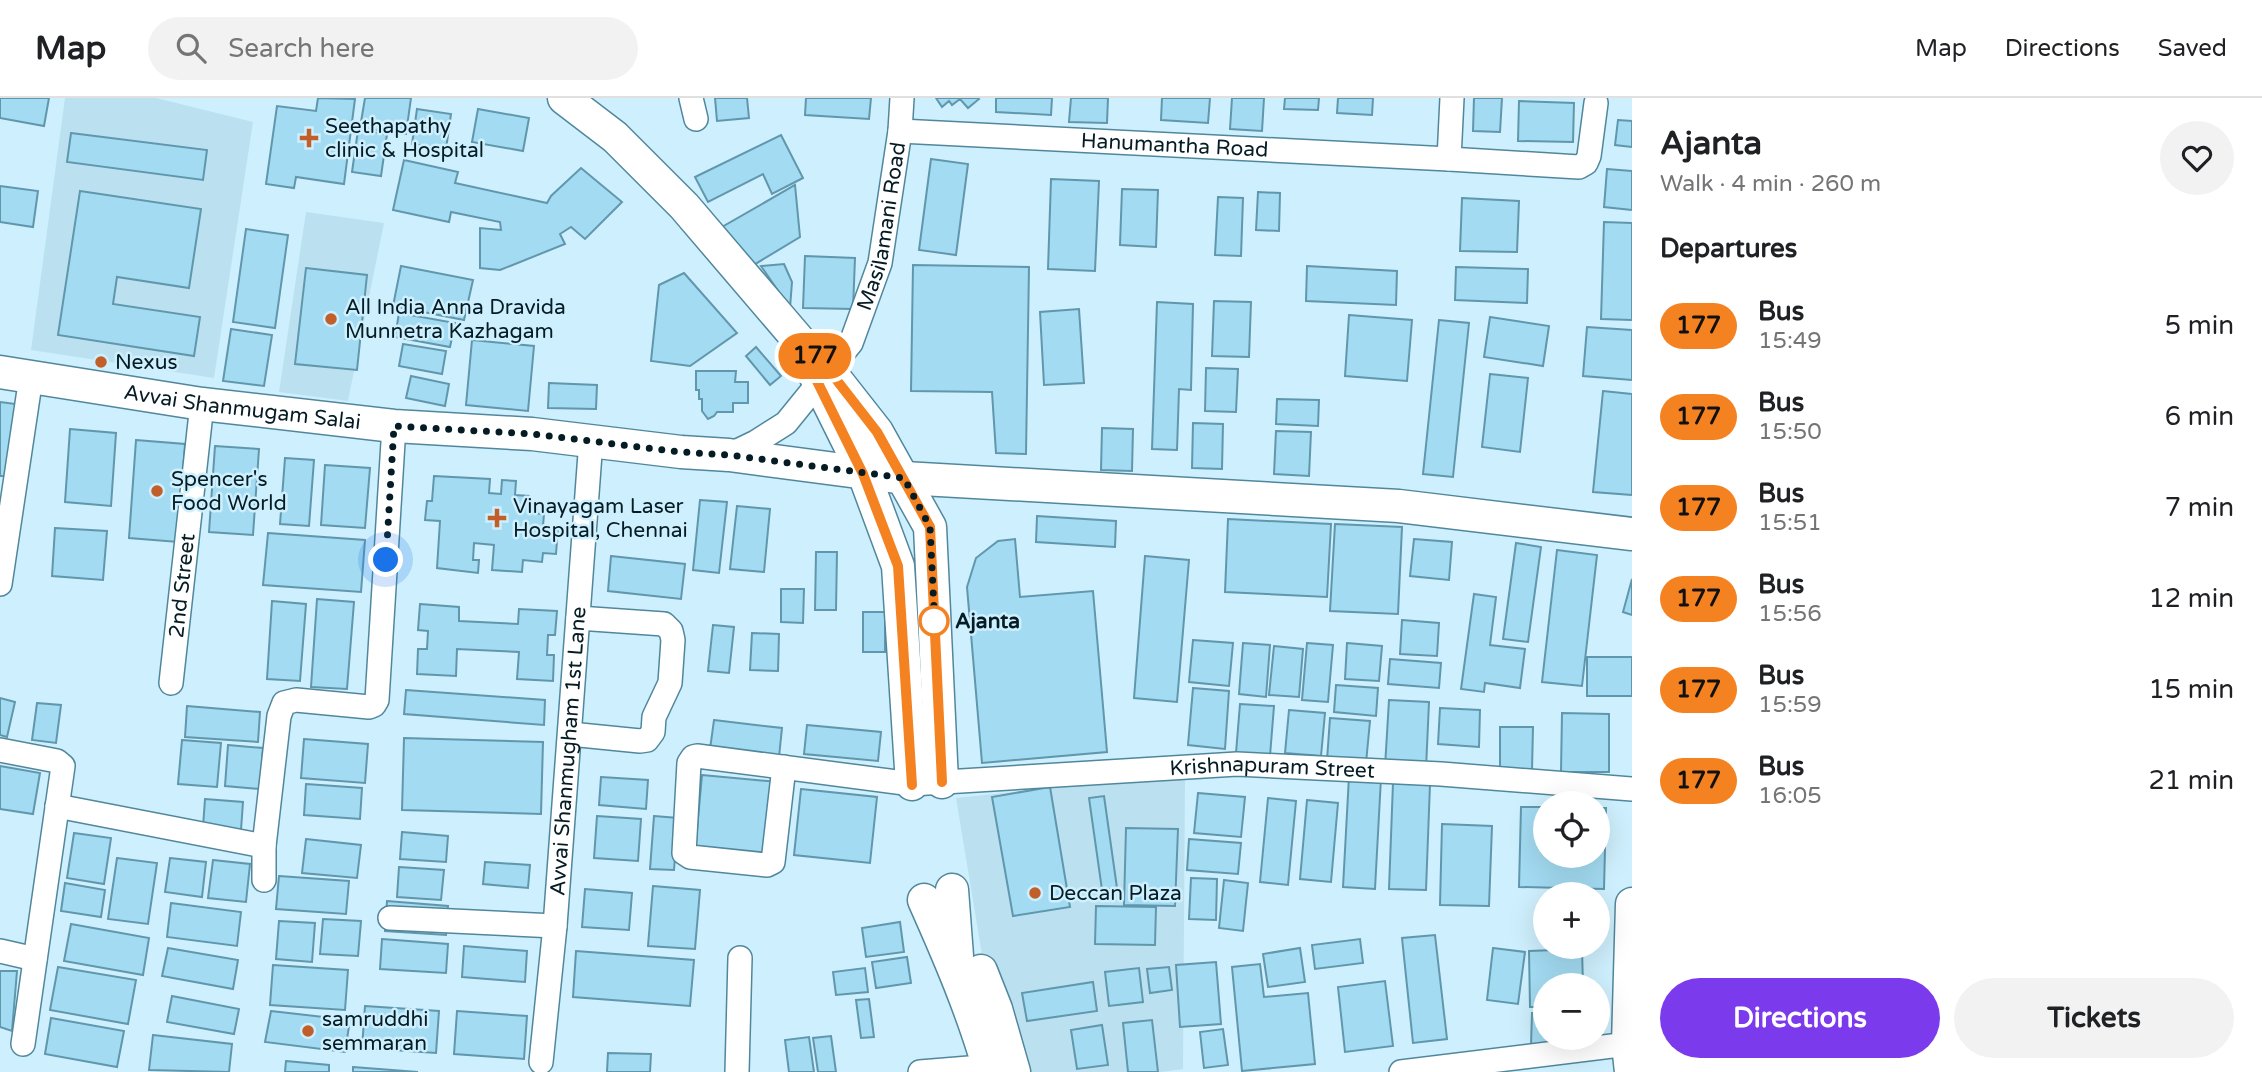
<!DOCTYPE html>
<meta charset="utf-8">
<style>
body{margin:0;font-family:"Varela Round",sans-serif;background:#f2f2f2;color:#202124;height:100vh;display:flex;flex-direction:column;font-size:26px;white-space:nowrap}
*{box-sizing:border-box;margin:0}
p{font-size:23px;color:#757577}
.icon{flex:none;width:38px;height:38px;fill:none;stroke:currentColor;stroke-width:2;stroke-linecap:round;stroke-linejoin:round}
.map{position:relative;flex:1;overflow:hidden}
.panel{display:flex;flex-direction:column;background:#fff;width:630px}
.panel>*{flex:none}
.badge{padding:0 14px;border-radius:23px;font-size:24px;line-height:46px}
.tools{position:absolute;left:1533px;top:693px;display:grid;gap:14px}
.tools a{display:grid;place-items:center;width:77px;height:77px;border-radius:50%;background:#fff;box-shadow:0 7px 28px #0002;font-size:35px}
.you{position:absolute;width:35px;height:35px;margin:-18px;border:5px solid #fff;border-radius:50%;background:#1a73e8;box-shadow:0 0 0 10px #1a73e833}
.map>.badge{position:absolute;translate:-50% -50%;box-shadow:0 0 0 4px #fff}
h2{padding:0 28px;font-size:26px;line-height:63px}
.round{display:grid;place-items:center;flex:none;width:74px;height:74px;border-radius:37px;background:#f2f2f2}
.overview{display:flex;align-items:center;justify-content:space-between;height:119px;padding:0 28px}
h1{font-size:33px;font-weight:800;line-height:52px}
.button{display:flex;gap:14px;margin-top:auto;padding:14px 28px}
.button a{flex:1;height:80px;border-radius:42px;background:#7c3aed;color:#fff;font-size:28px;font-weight:800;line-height:80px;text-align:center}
.button a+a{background:#f2f2f2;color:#202124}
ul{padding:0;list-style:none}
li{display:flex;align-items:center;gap:21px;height:91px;padding:0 28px}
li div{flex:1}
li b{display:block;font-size:26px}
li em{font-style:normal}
li .badge{min-width:77px;font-weight:700;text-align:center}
header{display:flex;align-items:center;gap:42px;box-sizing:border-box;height:98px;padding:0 35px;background:#fff;border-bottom:2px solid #e0e0e0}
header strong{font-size:33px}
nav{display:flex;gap:38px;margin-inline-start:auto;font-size:24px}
.search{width:490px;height:63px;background:#f2f2f2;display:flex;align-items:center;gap:18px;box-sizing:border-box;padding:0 24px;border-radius:38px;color:#757577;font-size:26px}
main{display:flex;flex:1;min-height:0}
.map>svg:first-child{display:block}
.built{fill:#bbe1f0}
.building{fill:#a3dbf2;stroke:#6197ac;stroke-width:2}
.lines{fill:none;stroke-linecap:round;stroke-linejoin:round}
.street-casing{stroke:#51879c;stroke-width:26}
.secondary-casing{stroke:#51879c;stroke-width:35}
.street{stroke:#fff;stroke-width:23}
.secondary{stroke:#fff;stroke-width:32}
.line-casing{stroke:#fff;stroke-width:16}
.line{stroke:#f58220;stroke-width:10}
.walk{stroke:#051c24;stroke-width:7;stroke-dasharray:0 12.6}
.poi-dot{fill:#c25e2a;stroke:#ceeffd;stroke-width:2.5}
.stop-dot{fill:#fff;stroke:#f58220;stroke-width:3.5}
.labels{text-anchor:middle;stroke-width:5;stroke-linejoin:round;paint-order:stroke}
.poi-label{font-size:21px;fill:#051c24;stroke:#ceeffd;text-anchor:start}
.street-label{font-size:21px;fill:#051c24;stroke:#ceeffd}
.stop-label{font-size:21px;font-weight:bold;fill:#051c24;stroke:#ceeffd;text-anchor:start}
</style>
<header>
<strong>Map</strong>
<div class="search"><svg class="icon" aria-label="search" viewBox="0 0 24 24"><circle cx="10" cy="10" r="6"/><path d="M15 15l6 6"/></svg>Search here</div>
<nav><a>Map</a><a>Directions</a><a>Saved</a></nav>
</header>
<main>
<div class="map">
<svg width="1632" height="974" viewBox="0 0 1632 974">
<rect width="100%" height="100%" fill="#ceeffd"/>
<!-- built -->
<g class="built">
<path d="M65 0H156L253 24 214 280 31 252Z"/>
<path d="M306 114 384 125 348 303 279 294Z"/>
<path d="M1185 681 1183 971 1162 974H1029L983 863 956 700 1088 686Z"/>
</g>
<!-- building -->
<g class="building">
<path d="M0 0H49L44 28 0 20Z"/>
<path d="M318 0 355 1 344 86 296 79 294 90 266 86 277 8 316 13Z"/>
<path d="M365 0H411L406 36 360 30Z"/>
<path d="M715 0H747L749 20 717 23Z"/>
<path d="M806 0H871L869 21 805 17Z"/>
<path d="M936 0H978L979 1 968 10 960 1 952 7 949 3 942 9Z"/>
<path d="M996 0H1052L1051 17 996 14Z"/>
<path d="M1071 0H1108L1107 25 1069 24Z"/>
<path d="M1162 0H1210L1208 25 1161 22Z"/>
<path d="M1232 0H1264L1262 33 1230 31Z"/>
<path d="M1285 0H1319L1318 12 1284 11Z"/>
<path d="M1338 0H1373L1372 17 1337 15Z"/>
<path d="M1474 0H1502L1500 34 1473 33Z"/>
<path d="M1519 3 1574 5 1573 44 1518 43Z"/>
<path d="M417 11 451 16 446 51 412 46Z"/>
<path d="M478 11 529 20 523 53 472 44Z"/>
<path d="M1618 22 1632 23V49L1615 47Z"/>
<path d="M358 32 387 36 381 78 352 74Z"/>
<path d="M71 35 207 52 203 82 67 64Z"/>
<path d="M781 37 803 80 772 96 763 76 708 104 695 79Z"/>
<path d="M931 61 968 66 956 157 919 152Z"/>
<path d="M404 62 458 74 455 85 547 105 551 98 581 70 622 104 585 141 571 129 560 136 565 146 500 172 480 170V130L501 132 500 124 451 114 449 124 393 112Z"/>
<path d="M1607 71 1632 73V112L1604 109Z"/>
<path d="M1051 81 1099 83 1095 173 1048 171Z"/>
<path d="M795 87 800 139 747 171 715 133Z"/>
<path d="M0 88 38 93 33 129 0 124Z"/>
<path d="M1122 91 1158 92 1156 149 1120 147Z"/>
<path d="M80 93 201 111 189 190 117 179 113 206 200 219 194 258 58 237Z"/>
<path d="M1258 94 1280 95 1279 133 1256 132Z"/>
<path d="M1218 99 1243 100 1241 158 1215 157Z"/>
<path d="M1462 100 1519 103 1517 154 1460 153Z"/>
<path d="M1604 124 1632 125V222L1601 221Z"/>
<path d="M246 131 288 137 275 230 233 224Z"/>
<path d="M805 158 855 160 853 211 803 210Z"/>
<path d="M784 166 792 184 790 210 761 168Z"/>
<path d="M913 167 1029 169 1026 356 996 355 992 294 911 293Z"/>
<path d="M401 168 473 182 464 222 393 208Z"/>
<path d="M1307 168 1397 173 1396 207 1306 203Z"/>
<path d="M1456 169 1528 171 1527 205 1455 202Z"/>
<path d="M306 170 367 177 357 272 295 266Z"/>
<path d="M684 175 737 235 690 268 651 263 659 187Z"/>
<path d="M1214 203 1251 204 1249 259 1212 258Z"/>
<path d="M1157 204 1193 206 1191 292 1179 291 1177 352 1152 351Z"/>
<path d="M1079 211 1084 285 1044 287 1040 214Z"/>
<path d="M399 215 455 225 450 249 395 239Z"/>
<path d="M1349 217 1412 222 1407 283 1345 278Z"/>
<path d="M1490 219 1549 228 1543 268 1484 259Z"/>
<path d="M1439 222 1469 225 1453 379 1423 376Z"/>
<path d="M1587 229 1632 232V282L1583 278Z"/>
<path d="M231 231 272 237 264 288 223 283Z"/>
<path d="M472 242 534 248 528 313 466 307Z"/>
<path d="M403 246 446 253 442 276 399 268Z"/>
<path d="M756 249 781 278 770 287 746 258Z"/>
<path d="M1206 270 1238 271 1236 314 1205 313Z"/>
<path d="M696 273H736L735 284H748V305H733V314H717L714 318 708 321 702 313V301H699V292H696Z"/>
<path d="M1490 276 1528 280 1520 354 1482 349Z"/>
<path d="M411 278 449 286 445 308 406 300Z"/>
<path d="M549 285 597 287 596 311 548 310Z"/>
<path d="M1603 293 1632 296V397L1593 394Z"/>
<path d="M1277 301 1319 302 1318 328 1276 326Z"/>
<path d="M0 304 16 306 7 378H0Z"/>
<path d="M1193 325 1223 326 1222 371 1192 370Z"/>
<path d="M1102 330 1133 331 1132 373 1101 372Z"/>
<path d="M70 331 116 335 111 408 65 404Z"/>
<path d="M1276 333 1311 334 1309 378 1274 376Z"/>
<path d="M136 342 185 346 178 444 129 440Z"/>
<path d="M215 348 259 351 253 437 209 434Z"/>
<path d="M285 360 314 362 309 428 280 426Z"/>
<path d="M325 367 370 370 365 430 321 427Z"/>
<path d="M434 378 490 381 489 395 501 396 502 382 516 383 515 397 529 398 528 415 544 416 543 428 558 429 556 456 543 455 542 464 523 462 522 474 492 472 494 447 474 445 473 462H479L478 475 437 470 440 423 425 422 427 403H432Z"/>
<path d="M700 402 727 404 719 475 693 472Z"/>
<path d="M737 408 770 411 764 474 730 471Z"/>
<path d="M1037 418 1116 423 1115 449 1036 444Z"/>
<path d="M1228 421 1331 426 1327 499 1225 494Z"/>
<path d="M1335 426 1402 429 1398 516 1330 513Z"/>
<path d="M55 430 107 433 103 482 52 478Z"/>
<path d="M268 435 365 442 361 494 263 487Z"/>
<path d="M1015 441 1020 499 1093 493 1107 654 982 665 967 489 976 460 998 443Z"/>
<path d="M1414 441 1452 444 1449 482 1410 478Z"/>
<path d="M1516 445 1541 449 1528 544 1503 541Z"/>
<path d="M1557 452 1597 457 1582 588 1542 584Z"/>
<path d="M816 454H837L836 512H815Z"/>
<path d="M611 458 685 466 681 501 608 493Z"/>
<path d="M1145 458 1189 462 1177 604 1134 600Z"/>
<path d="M1632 481V517L1623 514Z"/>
<path d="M781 491H804L803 525 781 524Z"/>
<path d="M1474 496 1496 499 1490 547 1525 551 1520 590 1485 585 1484 594 1461 591Z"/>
<path d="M317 501 354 504 347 591 311 589Z"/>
<path d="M272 503 306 506 300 583 267 581Z"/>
<path d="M420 506 459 509V523L518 526 519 511 557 513 555 537H548L547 557H554L553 583 517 581 519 554 457 551 456 578 417 576 418 551H427L428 533 418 532Z"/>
<rect x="863" y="514" width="22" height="40"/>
<path d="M1402 522 1439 525 1437 558 1400 556Z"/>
<path d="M713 527 734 529 729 575 708 573Z"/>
<path d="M752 535 779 536 778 573 750 572Z"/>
<path d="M1193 542 1233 545 1229 588 1189 584Z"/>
<path d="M1243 545 1270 547 1266 599 1239 596Z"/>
<path d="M1307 545 1333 547 1328 604 1302 602Z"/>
<path d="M1347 545 1382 548 1379 583 1345 581Z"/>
<path d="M1274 548 1303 551 1299 599 1269 597Z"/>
<rect x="1587" y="559" width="45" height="39"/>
<path d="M1390 561 1441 565 1439 590 1388 586Z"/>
<path d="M1336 587 1378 590 1376 618 1334 614Z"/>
<path d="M1193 590 1229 593 1225 651 1188 647Z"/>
<path d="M406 592 545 602 544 627 404 616Z"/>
<path d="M0 600 15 604 7 639 0 637Z"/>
<path d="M1389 602 1429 604 1426 671 1385 669Z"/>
<path d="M37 605 61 607 56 645 32 642Z"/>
<path d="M1240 606 1274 608 1270 658 1236 655Z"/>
<path d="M187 608 260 614 258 644 185 639Z"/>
<path d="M1440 610 1480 612 1479 649 1438 646Z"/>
<path d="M1289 612 1325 615 1321 658 1285 655Z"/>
<path d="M1562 615 1609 616V674H1561Z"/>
<path d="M1330 620 1370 623 1366 665 1327 662Z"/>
<path d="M714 622 782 630 779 659 710 651Z"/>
<path d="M807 627 881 634 878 663 804 656Z"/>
<path d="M1500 629H1533L1532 672H1500Z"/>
<path d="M404 640 543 644 541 716 402 712Z"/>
<path d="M304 641 368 646 365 685 301 680Z"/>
<path d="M182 642 221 645 217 689 178 686Z"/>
<path d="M228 647 263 650 260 691 225 688Z"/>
<path d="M0 668 40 675 33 716 0 711Z"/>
<path d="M702 677 778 684 771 761 695 754Z"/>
<path d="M1349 678 1381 680 1375 791 1343 789Z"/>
<path d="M601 679 648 682 646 711 599 707Z"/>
<path d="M1393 685 1430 686 1426 792 1389 791Z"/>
<path d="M306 686 362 690 360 721 304 717Z"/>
<path d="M1050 689 1070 809 1013 818 992 699Z"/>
<path d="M801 691 877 699 870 765 794 757Z"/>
<path d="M1198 695 1245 699 1241 739 1194 735Z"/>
<path d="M1104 698 1117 790 1102 792 1089 700Z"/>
<path d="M1268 700 1296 703 1288 787 1260 784Z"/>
<path d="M205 701 243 704 241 732 203 729Z"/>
<path d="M1307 702 1338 705 1331 784 1300 781Z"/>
<path d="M1521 709H1545V758H1598V710H1606L1604 791 1519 789Z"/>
<path d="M597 718 641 721 638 763 594 760Z"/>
<path d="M654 718 678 720 674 772 650 771Z"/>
<path d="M1442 726 1492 728 1489 808 1440 807Z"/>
<path d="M1126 730 1178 731 1175 808 1124 807Z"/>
<path d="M402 734 448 738 446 764 400 761Z"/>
<path d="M74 735 111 740 104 786 67 780Z"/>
<path d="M306 741 361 747 357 780 302 775Z"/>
<path d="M1189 741 1241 745 1238 776 1187 772Z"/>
<path d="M117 760 157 765 148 826 108 821Z"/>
<path d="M170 760 206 764 202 799 165 794Z"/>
<path d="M213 762 250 766 246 804 208 800Z"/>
<path d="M485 764 530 767 528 790 483 786Z"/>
<path d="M399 769 444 772 441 802 397 799Z"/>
<path d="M279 778 349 783 346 816 276 811Z"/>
<path d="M1191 780 1217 781 1216 822 1189 821Z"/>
<path d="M1224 782 1248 785 1243 833 1219 830Z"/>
<path d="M65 785 105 792 101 819 61 813Z"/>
<path d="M653 788 700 792 695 851 648 848Z"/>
<path d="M585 791 632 795 629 832 582 829Z"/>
<path d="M387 803 448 808 446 837 385 833Z"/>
<path d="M171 805 241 814 237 848 167 839Z"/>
<path d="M1096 808 1156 809 1155 847 1095 846Z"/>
<path d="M323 821 361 823 358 858 320 856Z"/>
<path d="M279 823 315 825 312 864 276 861Z"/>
<path d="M900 824 904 854 866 859 862 830Z"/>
<path d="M71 826 149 840 143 877 64 863Z"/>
<path d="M1435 837 1447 941 1413 945 1402 840Z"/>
<path d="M382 841 448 846 446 875 380 871Z"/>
<path d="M1360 841 1363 865 1315 871 1312 847Z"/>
<path d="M464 848 527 853 525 884 462 879Z"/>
<path d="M168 850 238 862 233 891 162 878Z"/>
<path d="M1300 850 1305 884 1268 889 1263 856Z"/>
<path d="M1493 850 1525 854 1518 906 1487 902Z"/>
<path d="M1582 851 1583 887H1545V909H1530L1529 853Z"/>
<path d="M576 853 694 862 690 908 573 899Z"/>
<path d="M907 859 911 885 876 890 872 864Z"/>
<path d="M1216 864 1221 926 1180 929 1176 867Z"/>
<path d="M1260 866 1264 899 1308 895 1315 966 1242 973 1232 869Z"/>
<path d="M273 867 348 872 345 912 270 907Z"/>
<path d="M58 869 136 882 128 926 50 912Z"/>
<path d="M1169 869 1172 892 1150 895 1147 871Z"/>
<path d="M865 870 868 894 836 897 833 874Z"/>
<path d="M1139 870 1143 904 1109 908 1105 874Z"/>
<path d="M0 873H17L12 933 0 929Z"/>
<path d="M1385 883 1393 948 1345 954 1338 889Z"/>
<path d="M1093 884 1097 913 1027 923 1022 895Z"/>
<path d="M172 898 239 911 234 936 167 924Z"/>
<path d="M869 901 874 939 861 940 856 902Z"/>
<path d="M365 908 439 913 436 955 362 950Z"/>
<path d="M271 913 350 922 345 954 265 944Z"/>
<path d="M457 913 527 918 524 961 454 956Z"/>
<path d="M1532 915 1545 916V940H1559L1558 949 1531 947Z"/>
<path d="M51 920 124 933 117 969 45 956Z"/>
<path d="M1152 922 1158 974H1128L1123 925Z"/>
<path d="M1102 927 1108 967 1077 971 1071 932Z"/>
<path d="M1223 931 1228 967 1204 970 1200 934Z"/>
<path d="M153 937 232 946 229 974 149 972Z"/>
<path d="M831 938 836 974H818L813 940Z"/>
<path d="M809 939 814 974H789L785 942Z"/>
<path d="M608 955 651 956 650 974H607Z"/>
<path d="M286 963 329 967V974H285Z"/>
<path d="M353 969 418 974H353Z"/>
</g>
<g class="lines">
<!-- street casing -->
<g class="street-casing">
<g id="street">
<path d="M691 0 696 21"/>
<path id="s1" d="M900 33 1449 61 1579 69 1586 65 1589 58 1596 5"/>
<path d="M1449 61 1452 0"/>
<path id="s2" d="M729 357 756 344 786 325 851 245 880 165 900 33 902 0"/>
<path d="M0 486 31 279"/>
<path id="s3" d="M171 585 202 306"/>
<path d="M570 636 640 643 647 642 653 634 654 619 670 585 673 542 671 533 664 526 578 520"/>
<path d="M0 652 57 663 63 668 23 946"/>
<path id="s4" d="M784 669 773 764 767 767 690 759 684 755 689 665 693 659 697 658 912 686 1237 666 1441 676 1632 691"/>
<path d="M57 708 264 748"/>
<path d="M264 782V748L279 618 284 605 296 602 369 609 374 607 377 602 394 328"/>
<path d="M390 820 555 828"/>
<path d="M0 853 35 861"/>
<path id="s5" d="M541 964 555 828 591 342"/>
<path d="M737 974 740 860"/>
<path d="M920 974 969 970"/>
<path d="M1401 974 1628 946"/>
</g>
</g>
<!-- secondary casing -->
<g class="secondary-casing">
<g id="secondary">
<path d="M564 0 615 39 684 108 808 253 822 264 877 334 930 429 942 684"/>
<path d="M812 271 864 376 898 468 912 686"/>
<path id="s6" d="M0 274 202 306 394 328 532 336 681 354 729 357 904 380 1399 408 1632 436"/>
<path d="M952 792 957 858"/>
<path d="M924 802C949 858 973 914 990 974"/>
<path d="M981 873 996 911 1014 974"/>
<path d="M1631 974 1628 946 1632 806"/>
</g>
</g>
<!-- street -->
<use href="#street" class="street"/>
<!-- secondary -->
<use href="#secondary" class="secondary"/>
</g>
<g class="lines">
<!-- line casing -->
<g class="line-casing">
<path id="line" d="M912 687 898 468 863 376 813 275 808 253 828 271 877 334 930 429 942 684"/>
</g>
<!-- line -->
<use href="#line" class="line"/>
<!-- walk -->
<path class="walk" d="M386 462 394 328 532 336 681 354 729 357 904 380 930 429 935 531 934 523"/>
</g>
<!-- markers -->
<g class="poi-dot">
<path d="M305.5 29.5h7v7h7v7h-7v7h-7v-7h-7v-7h7z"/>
<circle cx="331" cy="221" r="7"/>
<circle cx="101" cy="264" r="7"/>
<circle cx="157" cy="393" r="7"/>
<path d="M493.5 409.5h7v7h7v7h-7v7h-7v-7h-7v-7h7z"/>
<circle cx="1035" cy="795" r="7"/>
<circle cx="308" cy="933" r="7"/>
</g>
<circle class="stop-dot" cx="934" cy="523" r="14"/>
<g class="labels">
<!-- poi labels -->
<g class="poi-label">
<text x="325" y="35">Seethapathy<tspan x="325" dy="24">clinic &amp; Hospital</tspan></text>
<text x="345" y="216">All India Anna Dravida<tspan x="345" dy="24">Munnetra Kazhagam</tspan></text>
<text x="115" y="271">Nexus</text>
<text x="171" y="388">Spencer's<tspan x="171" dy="24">Food World</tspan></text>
<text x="513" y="415">Vinayagam Laser<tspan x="513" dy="24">Hospital, Chennai</tspan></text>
<text x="1049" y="802">Deccan Plaza</text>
<text x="322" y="928">samruddhi<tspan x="322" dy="24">semmaran</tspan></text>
</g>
<!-- street labels -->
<g class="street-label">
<text dy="7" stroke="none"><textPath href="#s1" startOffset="275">Hanumantha Road</textPath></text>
<text dy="7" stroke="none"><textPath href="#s2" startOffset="290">Masilamani Road</textPath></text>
<text dy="7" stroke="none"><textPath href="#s6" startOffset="245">Avvai Shanmugam Salai</textPath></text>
<text dy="7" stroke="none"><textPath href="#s3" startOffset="98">2nd Street</textPath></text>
<text dy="7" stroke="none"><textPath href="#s5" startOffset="312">Avvai Shanmugham 1st Lane</textPath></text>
<text dy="7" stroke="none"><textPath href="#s4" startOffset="866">Krishnapuram Street</textPath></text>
</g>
<!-- stop labels -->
<g class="stop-label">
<text x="955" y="530">Ajanta</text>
</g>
</g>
</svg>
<div class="tools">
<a><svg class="icon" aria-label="locate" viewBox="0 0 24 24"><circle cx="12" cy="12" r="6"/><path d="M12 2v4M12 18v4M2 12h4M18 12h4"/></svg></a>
<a>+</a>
<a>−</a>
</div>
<div class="you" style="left:386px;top:462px"></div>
<b class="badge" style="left:815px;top:258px;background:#f58220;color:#111">177</b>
</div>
<section class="panel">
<div class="overview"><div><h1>Ajanta</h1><p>Walk · 4 min · 260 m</p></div><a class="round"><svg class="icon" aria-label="heart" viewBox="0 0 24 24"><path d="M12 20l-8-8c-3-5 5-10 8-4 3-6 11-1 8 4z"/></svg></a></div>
<h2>Departures</h2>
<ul>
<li><span class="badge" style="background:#f58220;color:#111">177</span><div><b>Bus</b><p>15:49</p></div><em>5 min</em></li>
<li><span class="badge" style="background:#f58220;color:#111">177</span><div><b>Bus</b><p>15:50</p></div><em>6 min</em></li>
<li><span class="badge" style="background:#f58220;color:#111">177</span><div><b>Bus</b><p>15:51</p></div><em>7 min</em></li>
<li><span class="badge" style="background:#f58220;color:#111">177</span><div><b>Bus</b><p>15:56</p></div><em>12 min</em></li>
<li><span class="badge" style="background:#f58220;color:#111">177</span><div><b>Bus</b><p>15:59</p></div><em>15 min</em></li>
<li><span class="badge" style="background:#f58220;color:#111">177</span><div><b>Bus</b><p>16:05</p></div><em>21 min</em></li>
</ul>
<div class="button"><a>Directions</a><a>Tickets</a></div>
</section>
</main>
